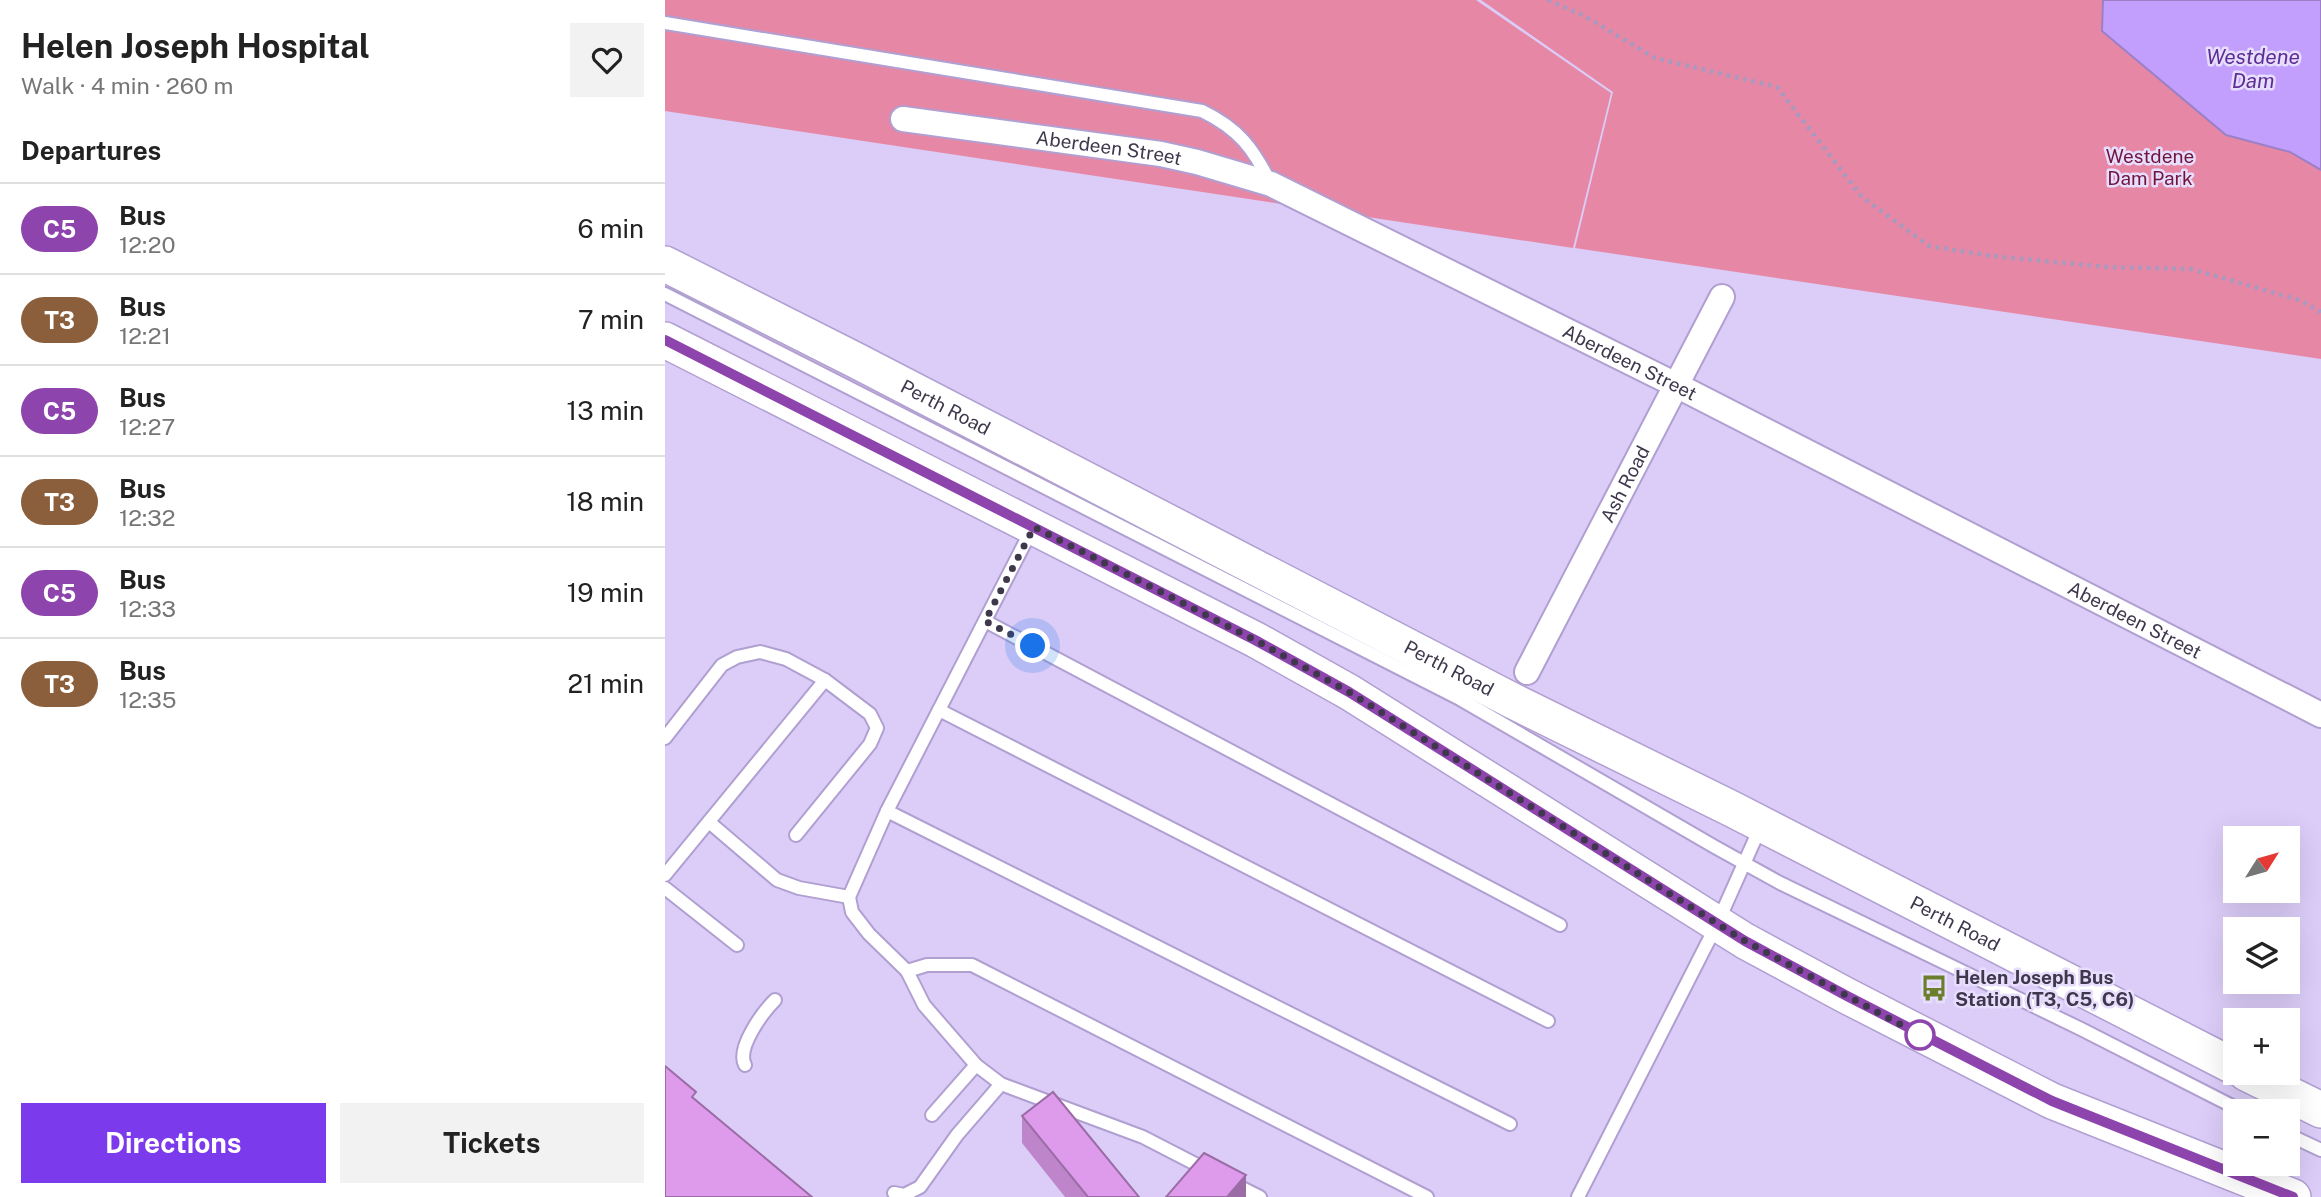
<!DOCTYPE html>
<meta charset="utf-8">
<style>
body{margin:0;font-family:"Public Sans",sans-serif;background:#f2f2f2;color:#222;height:100vh;display:flex;flex-direction:column;font-size:26px;white-space:nowrap}
*{box-sizing:border-box;margin:0}
p{font-size:23px;color:#767676}
.icon{flex:none;width:38px;height:38px;fill:none;stroke:currentColor;stroke-width:2;stroke-linecap:round;stroke-linejoin:round}
.map{position:relative;flex:1;overflow:hidden}
.side{display:flex;flex-direction:column;background:#fff;width:665px}
.side>*{flex:none}
.badge{padding:0 14px;border-radius:23px;font-size:24px;line-height:46px}
.needle{width:46px;rotate:53deg}
.fabs{position:absolute;left:1558px;top:826px;display:grid;gap:14px}
.fabs a{display:grid;place-items:center;width:77px;height:77px;border-radius:0px;background:#fff;box-shadow:0 7px 28px #0002;font-size:35px}
.you{position:absolute;width:35px;height:35px;margin:-18px;border:5px solid #fff;border-radius:50%;background:#1a73e8;box-shadow:0 0 0 10px #1a73e833}
.map>.badge{position:absolute;translate:-50% -50%;box-shadow:0 0 0 4px #fff}
h2{padding:0 21px;font-size:26px;line-height:63px}
.round{display:grid;place-items:center;flex:none;width:74px;height:74px;border-radius:0px;background:#f2f2f2}
.summary{display:flex;align-items:center;justify-content:space-between;height:119px;padding:0 21px}
h1{font-size:33px;font-weight:700;line-height:52px}
.primary-button{display:flex;gap:14px;margin-top:auto;padding:14px 21px}
.primary-button a{flex:1;height:80px;border-radius:0px;background:#7c3aed;color:#fff;font-size:28px;font-weight:700;line-height:80px;text-align:center}
.primary-button a+a{background:#f2f2f2;color:#222}
ul{padding:0;list-style:none}
li{display:flex;align-items:center;gap:21px;height:91px;padding:0 21px;border-top:2px solid #e0e0e0}
li div{flex:1}
li b{display:block;font-size:26px}
li em{font-style:normal}
li .badge{min-width:77px;font-weight:700;text-align:center}
main{display:flex;flex:1;min-height:0}
.map>svg:first-child{display:block}
.green{fill:#e787a6}
.water{fill:#c29ffc;stroke:#9b80c8;stroke-width:2}
.lines{fill:none;stroke-linecap:round;stroke-linejoin:round}
.lane-casing{stroke:#b09fd1;stroke-width:16}
.street-casing{stroke:#b09fd1;stroke-width:28}
.secondary-casing{stroke:#b09fd1;stroke-width:38}
.path{stroke:#a69abe;stroke-width:4.5;stroke-dasharray:3.5 5;stroke-linecap:butt}
.lane{stroke:#fff;stroke-width:12}
.street{stroke:#fff;stroke-width:24}
.secondary{stroke:#fff;stroke-width:35}
.wall{fill:#bf85cb}
.shaded-wall{fill:#9b6ca5}
.building{fill:#de9bec;stroke:#9b6ca5;stroke-width:2}
.line-casing{stroke:#fff;stroke-width:16}
.line{stroke:#8e44ad;stroke-width:10}
.walk{stroke:#3f384d;stroke-width:7;stroke-dasharray:0 12.6}
.stop-dot{fill:#fff;stroke:#8e44ad;stroke-width:3.5}
.labels{text-anchor:middle;stroke-width:5;stroke-linejoin:round;paint-order:stroke}
.street-label{font-size:19px;fill:#3f384d;stroke:#e7ddfd}
.park-label{font-size:19px;fill:#71143c;stroke:#e7ddfd}
.poi-label{font-size:19px;font-weight:bold;fill:#3f384d;stroke:#e7ddfd;text-anchor:start}
.water-label{font-size:21px;font-style:italic;fill:#5d2d96;stroke:#e7ddfd}
</style>
<main>
<section class="side">
<div class="summary"><div><h1>Helen Joseph Hospital</h1><p>Walk · 4 min · 260 m</p></div><a class="round"><svg class="icon" aria-label="heart" viewBox="0 0 24 24"><path d="M12 20l-8-8c-3-5 5-10 8-4 3-6 11-1 8 4z"/></svg></a></div>
<h2>Departures</h2>
<ul>
<li><span class="badge" style="background:#8e44ad;color:#fff">C5</span><div><b>Bus</b><p>12:20</p></div><em>6 min</em></li>
<li><span class="badge" style="background:#8b5e3c;color:#fff">T3</span><div><b>Bus</b><p>12:21</p></div><em>7 min</em></li>
<li><span class="badge" style="background:#8e44ad;color:#fff">C5</span><div><b>Bus</b><p>12:27</p></div><em>13 min</em></li>
<li><span class="badge" style="background:#8b5e3c;color:#fff">T3</span><div><b>Bus</b><p>12:32</p></div><em>18 min</em></li>
<li><span class="badge" style="background:#8e44ad;color:#fff">C5</span><div><b>Bus</b><p>12:33</p></div><em>19 min</em></li>
<li><span class="badge" style="background:#8b5e3c;color:#fff">T3</span><div><b>Bus</b><p>12:35</p></div><em>21 min</em></li>
</ul>
<div class="primary-button"><a>Directions</a><a>Tickets</a></div>
</section>
<div class="map">
<svg width="1656" height="1197" viewBox="0 0 1656 1197">
<rect width="100%" height="100%" fill="#dbcdf8"/>
<!-- green -->
<g class="green">
<path d="M0 0H811L946 93 908 248 0 111Z"/>
<path d="M816 0H1656V359L910 248 948 92Z"/>
</g>
<!-- water -->
<path class="water" d="M1438 0H1656V170L1625 152 1561 135 1437 31Z"/>
<g class="lines">
<!-- lane casing -->
<g class="lane-casing">
<g id="lane">
<path d="M0 23 537 111C574 129 588 148 606 184"/>
<path d="M0 294 795 699 1050 847 1115 883 1416 1029 1577 1111"/>
<path d="M368 527 222 811 184 897 187 912 204 934 242 971 259 1005 311 1065 336 1084 478 1137 542 1170"/>
<path d="M320 621 895 925"/>
<path d="M274 710 883 1021"/>
<path d="M0 738 57 665 72 657 95 652 121 659 160 680 205 714 212 728 205 744 131 835"/>
<path d="M222 811 845 1124"/>
<path d="M44 822 112 880 134 888 184 897"/>
<path d="M0 875 160 680"/>
<path d="M0 888 72 945"/>
<path d="M242 971 262 965H307L762 1197"/>
<path d="M80 1065C71 1048 98 1012 110 1000"/>
<path d="M267 1115 311 1065"/>
<path d="M1622 1134 1656 1150"/>
<path d="M567 1183 595 1197"/>
<path d="M229 1193 239 1195 255 1187 292 1135 336 1084"/>
<path d="M913 1197 1052 924 1095 828"/>
</g>
</g>
<!-- street casing -->
<g class="street-casing">
<g id="street">
<path id="s1" d="M238 119 496 154 532 162 606 184 1011 385 1656 715"/>
<path id="s2" d="M862 672 1057 297"/>
</g>
</g>
<!-- secondary casing -->
<g class="secondary-casing">
<g id="secondary">
<path id="s3" d="M0 264 192 361 848 701 1067 809 1570 1067"/>
<path d="M0 340 591 640 684 692 1080 941 1182 996 1387 1101 1628 1197"/>
<path d="M1581 1073 1656 1110"/>
</g>
</g>
<!-- path -->
<path class="path" d="M883 0 921 17 990 58 1112 87 1197 197 1264 246 1327 256 1442 267 1526 269 1634 300 1656 312"/>
<!-- lane -->
<use href="#lane" class="lane"/>
<!-- street -->
<use href="#street" class="street"/>
<!-- secondary -->
<use href="#secondary" class="secondary"/>
</g>
<!-- wall -->
<path class="wall" d="M357 1116 474 1197H400L357 1143Z"/>
<!-- shaded-wall -->
<path class="shaded-wall" d="M581 1175V1197H562Z"/>
<!-- building -->
<g class="building">
<path d="M0 1066 31 1092 27 1097 147 1197H0Z"/>
<path d="M388 1092 474 1197H423L357 1116Z"/>
<path d="M539 1153 581 1175 562 1197H501Z"/>
</g>
<g class="lines">
<!-- line casing -->
<g class="line-casing">
<path id="line" d="M0 340 590 640 684 692 1080 941 1182 996 1387 1101 1628 1197"/>
</g>
<!-- line -->
<use href="#line" class="line"/>
<!-- walk -->
<path class="walk" d="M368 646 320 621 369 527 590 640 684 692 1080 941 1255 1035"/>
</g>
<!-- icons -->
<defs>
<g id="bus-bare" transform="scale(2.1)"><path d="M-5-6H5V4H4V6H2V4H-2V6H-4V4H-5ZM-3.5-4V0h7V-4ZM-3.5 1.2v1.5H-2V1.2ZM2 1.2v1.5H3.5V1.2Z" fill="#6c7d2c" stroke="#e7ddfd" stroke-width="2.5" paint-order="stroke"/></g>
</defs>
<g fill-rule="evenodd">
<use href="#bus-bare" x="1269" y="988"/>
</g>
<!-- markers -->
<circle class="stop-dot" cx="1255" cy="1035" r="14"/>
<g class="labels">
<!-- street labels -->
<g class="street-label">
<text dy="7" stroke="none"><textPath href="#s1" startOffset="208">Aberdeen Street</textPath></text>
<text dy="7" stroke="none"><textPath href="#s1" startOffset="775">Aberdeen Street</textPath></text>
<text dy="7" stroke="none"><textPath href="#s3" startOffset="315">Perth Road</textPath></text>
<text dy="7" stroke="none"><textPath href="#s2" startOffset="212">Ash Road</textPath></text>
<text dy="7" stroke="none"><textPath href="#s1" startOffset="1342">Aberdeen Street</textPath></text>
<text dy="7" stroke="none"><textPath href="#s3" startOffset="882">Perth Road</textPath></text>
<text dy="7" stroke="none"><textPath href="#s3" startOffset="1449">Perth Road</textPath></text>
</g>
<!-- park labels -->
<g class="park-label">
<text x="1485" y="163">Westdene<tspan x="1485" dy="22">Dam Park</tspan></text>
</g>
<!-- poi labels -->
<g class="poi-label">
<text x="1290" y="984">Helen Joseph Bus<tspan x="1290" dy="22">Station (T3, C5, C6)</tspan></text>
</g>
<!-- water labels -->
<g class="water-label">
<text x="1588" y="64">Westdene<tspan x="1588" dy="24">Dam</tspan></text>
</g>
</g>
</svg>
<div class="fabs">
<a><svg class="needle" viewBox="-14 -14 28 28"><path d="M0-13l5 13h-10z" fill="#e53935"/><path d="M0 13l5-13h-10z" fill="#767676"/></svg></a>
<a><svg class="icon" aria-label="layers" viewBox="0 0 24 24"><path d="M12 4l9 5-9 5-9-5zM3 14l9 5 9-5"/></svg></a>
<a>+</a>
<a>−</a>
</div>
<div class="you" style="left:368px;top:646px"></div>
</div>
</main>
